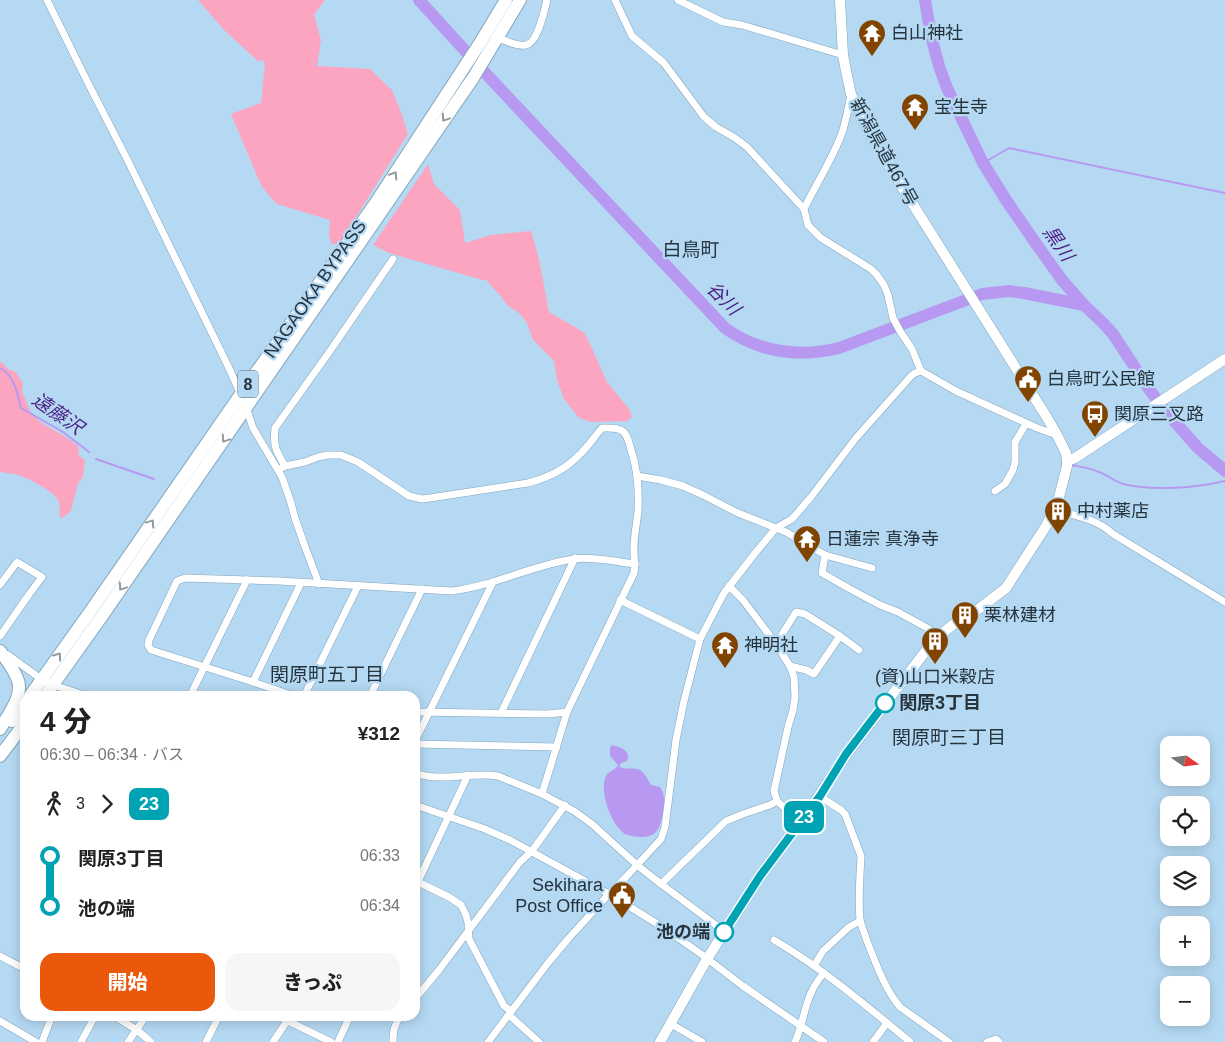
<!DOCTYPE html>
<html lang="ja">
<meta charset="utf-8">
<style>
body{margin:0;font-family:Helvetica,"Noto Sans JP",sans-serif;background:#f6f6f6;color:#222;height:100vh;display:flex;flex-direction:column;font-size:19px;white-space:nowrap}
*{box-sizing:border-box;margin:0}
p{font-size:16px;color:#767676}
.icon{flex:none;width:28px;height:28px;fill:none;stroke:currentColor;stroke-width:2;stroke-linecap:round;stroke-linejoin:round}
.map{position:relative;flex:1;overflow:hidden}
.panel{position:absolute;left:20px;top:691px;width:400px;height:330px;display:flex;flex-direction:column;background:#fff;border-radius:15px;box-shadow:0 2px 12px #0003}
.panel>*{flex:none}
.badge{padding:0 10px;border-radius:8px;font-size:18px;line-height:32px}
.needle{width:32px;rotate:104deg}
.controls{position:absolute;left:1160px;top:736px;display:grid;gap:10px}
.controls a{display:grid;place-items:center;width:50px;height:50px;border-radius:10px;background:#fff;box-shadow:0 2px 12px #0003;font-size:25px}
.map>.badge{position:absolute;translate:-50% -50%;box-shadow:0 0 0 2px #fff}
.legs{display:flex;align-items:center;gap:8px;height:55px;padding:0 20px;font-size:16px}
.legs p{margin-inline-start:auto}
.headline{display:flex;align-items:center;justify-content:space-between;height:85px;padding:0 20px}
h1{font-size:28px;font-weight:800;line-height:38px}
.action{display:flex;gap:10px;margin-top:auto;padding:10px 20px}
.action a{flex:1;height:58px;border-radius:15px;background:#ea580c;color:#fff;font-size:20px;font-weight:800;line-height:58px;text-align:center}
.action a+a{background:#f6f6f6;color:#222}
ul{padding:0 20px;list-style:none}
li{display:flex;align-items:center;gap:18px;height:50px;font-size:19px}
li i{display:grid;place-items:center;width:8px;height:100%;margin:0 6px;background:currentColor}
li i::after{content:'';width:12px;height:12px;margin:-6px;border:4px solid;border-radius:50%;background:#fff}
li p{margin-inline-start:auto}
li:first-child i{background:linear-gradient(#0000 50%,currentColor 0)}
li:last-child i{background:linear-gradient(currentColor 50%,#0000 0)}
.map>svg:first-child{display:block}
.green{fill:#fca5c0}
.water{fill:#b899f1}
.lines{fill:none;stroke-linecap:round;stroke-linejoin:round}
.stream{stroke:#b899f1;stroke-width:2}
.river{stroke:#b899f1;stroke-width:12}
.street-casing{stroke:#82a5bd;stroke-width:8}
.secondary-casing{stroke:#82a5bd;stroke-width:11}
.highway-casing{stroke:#82a5bd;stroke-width:14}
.street{stroke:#fff;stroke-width:7}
.secondary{stroke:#fff;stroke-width:10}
.highway{stroke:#fff;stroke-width:12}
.oneway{stroke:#929a9e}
.line-1-casing{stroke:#fff;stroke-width:11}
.line-1{stroke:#00a3b4;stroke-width:8}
.stop-1-dot{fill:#fff;stroke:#00a3b4;stroke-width:2.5}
.labels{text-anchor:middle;stroke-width:4.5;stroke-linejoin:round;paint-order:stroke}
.shield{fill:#b5d9f3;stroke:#516674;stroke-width:1}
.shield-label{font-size:16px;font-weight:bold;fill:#26343e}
.poi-label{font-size:18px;fill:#26343e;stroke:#b5d9f3;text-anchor:start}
.street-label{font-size:18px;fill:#26343e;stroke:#b5d9f3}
.stop-label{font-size:18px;font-weight:bold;fill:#26343e;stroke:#b5d9f3;text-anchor:start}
.water-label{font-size:19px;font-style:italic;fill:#4d1f84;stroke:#b5d9f3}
.neighbourhood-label{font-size:19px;fill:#26343e;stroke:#b5d9f3}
</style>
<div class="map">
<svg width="1225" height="1042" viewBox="0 0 1225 1042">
<rect width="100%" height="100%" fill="#b5d9f3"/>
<!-- green -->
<g class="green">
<path d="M198 0H325L314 15 321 40 317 66 370 69 392 90 401 112 408 134 339 244H332L329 236 330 220 277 204 266 192 261 185 231 114 261 103 265 63 263 60 258 61 224 30Z"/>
<path d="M428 164 434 184 460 210 465 243 491 235 531 231 539 259 549 312 585 333 607 382 629 409 632 417 627 421 592 422 579 418 564 399 557 380 554 361 533 340 527 323 519 313 508 306 499 294 489 284 488 281 479 279 389 253 373 245Z"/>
<path d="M0 361 8 369 16 372 19 377 23 384 22 391 30 411 37 420 67 438 78 446 79 456 84 459 85 462 83 477 78 483 71 511 61 519C58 513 61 506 58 500 55 492 24 476 15 474 10 473 5 474 0 471Z"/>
</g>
<!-- water -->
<path class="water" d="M612 745C620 747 632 751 627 761L621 763 619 767C625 770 634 767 640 770 645 773 648 780 651 785L660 787C666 796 664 803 663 813 660 828 657 838 640 837 635 836 629 836 625 834 611 825 600 793 605 778 607 771 615 771 618 765L610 756V748Z"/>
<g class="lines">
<!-- stream -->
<g class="stream">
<path d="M983 163 1009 148 1225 193"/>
<path d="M0 368C14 375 18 394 21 408L63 432 89 452"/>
<path d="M96 459 154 479"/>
<path d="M1072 465C1081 467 1090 468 1099 472 1107 475 1114 481 1123 484 1153 491 1196 488 1225 481"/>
</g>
<!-- river -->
<g class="river">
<path d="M419 0 489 77 725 328C758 352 799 358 839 348L982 294 1009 291 1024 293 1084 305"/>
<path d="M925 0 931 36 939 66 947 88 983 163 1006 200 1037 245 1062 280 1084 305 1103 323 1113 334 1149 389 1167 413 1198 448 1225 471"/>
</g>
<!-- street casing -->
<g class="street-casing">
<g id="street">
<path d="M47 0 87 81 127 159 228 366 241 395"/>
<path d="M615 0 632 36 664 63 704 117 716 127 735 138 747 147 804 209 808 225 821 238 871 269 877 275 884 285 888 295 893 318 900 331 912 349 921 371 956 391 1037 428 1057 435"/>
<path d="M678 0 723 22 742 25 843 55"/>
<path d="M495 36C503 40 517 47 526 45 538 43 544 11 547 0"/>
<path d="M804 209C816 184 832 160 842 133 846 121 848 108 851 95"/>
<path d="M246 407 253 428 282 477 291 503 295 518 304 544 319 584"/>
<path d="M285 466C276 451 273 446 275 428L330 351 393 259"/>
<path d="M278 470 285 466 305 462 318 457 328 455H341L358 462 409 496 422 499 430 498 528 483C547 478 566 469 579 455 588 447 594 437 602 428 609 428 615 427 621 430 628 434 629 443 631 450 638 470 639 490 638 511 636 529 632 546 635 564"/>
<path d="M637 476 661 480 683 486 703 495 738 513 786 532 825 555 872 568"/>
<path d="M995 491 1005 484 1013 470 1015 462V442L1026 424"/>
<path d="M1054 510C1074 515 1097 519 1113 534L1225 602"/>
<path d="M825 555 822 573 850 589 880 605 898 612 940 635"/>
<path d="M0 585 17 562 42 577 30 593 0 636"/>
<path d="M729 586 743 600 776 644 790 666 794 677 795 697 793 710 788 727 774 791 777 801 800 822"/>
<path d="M620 600 700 639"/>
<path d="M840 636 859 650"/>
<path d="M776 644 796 612 805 614 840 636 814 674 806 670 790 666"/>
<path d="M8 655 41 679 53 685 87 696"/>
<path d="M253 682 301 583"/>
<path d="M190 696 247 580"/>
<path d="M294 696 253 682 151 650 148 645 149 640 177 581 185 578 279 581 452 591C494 586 532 565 574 559 591 556 618 562 635 564L634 573 567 712 548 714 415 712"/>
<path d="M304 696 358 586"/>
<path d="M370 696 422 589"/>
<path d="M501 713 575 558"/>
<path d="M415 741 493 582"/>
<path d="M415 744 557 747"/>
<path d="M415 773C442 783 470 771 498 776L542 794 574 811 592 824 637 865 661 884 725 932"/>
<path d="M542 794 567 712"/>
<path d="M819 796 841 810 845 814 861 856C860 877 858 898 860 919 861 926 865 934 867 941 876 963 884 988 900 1007L949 1042"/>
<path d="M415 805 485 829 510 840 609 894 664 928 701 954 743 986 824 1042"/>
<path d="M418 882 449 897 461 905 466 915 468 923 469 939 504 1006 511 1011"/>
<path d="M661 884 726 821 743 814 770 805 777 801"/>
<path d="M415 888 468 775"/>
<path d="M774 940C822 968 867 1006 910 1042"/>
<path d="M0 956 25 969"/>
<path d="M814 966 823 951 849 927 860 921"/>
<path d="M415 999 439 970 520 862 532 851 565 805"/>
<path d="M509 1015 539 1042"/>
<path d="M114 1016 137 1030 151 1042"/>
<path d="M278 1016 331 1042"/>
<path d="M0 1021 36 1042"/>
<path d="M671 1024 702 1042"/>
<path d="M42 1042 52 1016"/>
<path d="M81 1042 95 1016"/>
<path d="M128 1042 146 1016"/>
<path d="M206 1042 219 1016"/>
<path d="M273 1042 287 1021"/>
<path d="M338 1042 350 1016"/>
<path d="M393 1042C393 1032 394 1024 401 1016"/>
<path d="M488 1042 548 963 568 939 609 894 626 877 661 839 665 827 676 740 684 701 700 639 724 593 756 552 776 528 792 519 811 497 856 438 911 376 915 373 921 371"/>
<path d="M795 1042C806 1017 804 995 824 973"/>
<path d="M873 1042 887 1023"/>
<path d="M987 1042 996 1039 999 1042"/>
</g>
</g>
<!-- secondary casing -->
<g class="secondary-casing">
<g id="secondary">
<path d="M1067 461 1075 458 1225 359"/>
<path d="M660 1042 707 959 760 876 819 796 846 755 928 648 940 635 954 624 980 608 1006 588 1046 526 1058 501 1067 466V461L1066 453 1057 435 1046 416 902 187 862 120 851 94 846 71 843 55 840 0"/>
</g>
</g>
<!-- highway casing -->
<g class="highway-casing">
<g id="highway">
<path d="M0 651C6 659 13 668 17 678 25 694 8 715 0 729"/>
<path d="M30 696 90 612 241 394 375 204 480 43 506 0"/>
<path d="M45 696 102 616 359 244 473 78 520 0"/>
<path d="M12 721 25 704"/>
<path d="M0 756 25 723"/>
</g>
</g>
<!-- street -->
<use href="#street" class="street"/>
<!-- secondary -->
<use href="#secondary" class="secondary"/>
<!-- highway -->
<use href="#highway" class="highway"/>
</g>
<!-- one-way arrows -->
<defs><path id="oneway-chevron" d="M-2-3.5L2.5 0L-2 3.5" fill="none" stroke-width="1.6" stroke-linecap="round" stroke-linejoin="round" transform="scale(1.25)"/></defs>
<g class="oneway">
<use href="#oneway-chevron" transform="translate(445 118) rotate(124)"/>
<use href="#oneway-chevron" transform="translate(394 175) rotate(-57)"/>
<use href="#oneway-chevron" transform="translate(225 439) rotate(124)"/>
<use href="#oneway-chevron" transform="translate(151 523) rotate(-56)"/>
<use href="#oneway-chevron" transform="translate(122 587) rotate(124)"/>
<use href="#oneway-chevron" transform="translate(58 656) rotate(-54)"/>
</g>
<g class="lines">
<!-- line-1 casing -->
<g class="line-1-casing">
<path id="line-1" d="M724 932 760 876 820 796 846 754 885 703"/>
</g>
<!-- line-1 -->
<use href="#line-1" class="line-1"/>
</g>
<!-- icons -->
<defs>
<g id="temple-pin" transform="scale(1.4375)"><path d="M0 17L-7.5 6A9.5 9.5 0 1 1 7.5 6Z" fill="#804400" stroke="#b5d9f3"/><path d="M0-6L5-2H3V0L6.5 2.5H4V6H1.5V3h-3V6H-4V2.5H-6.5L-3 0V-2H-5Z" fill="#fff"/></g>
<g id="civic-pin" transform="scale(1.4375)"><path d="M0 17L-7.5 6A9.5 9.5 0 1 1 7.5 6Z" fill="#804400" stroke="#b5d9f3"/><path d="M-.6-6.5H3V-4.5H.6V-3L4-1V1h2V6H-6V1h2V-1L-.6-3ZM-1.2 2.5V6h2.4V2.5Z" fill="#fff"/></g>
<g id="bus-pin" transform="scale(1.4375)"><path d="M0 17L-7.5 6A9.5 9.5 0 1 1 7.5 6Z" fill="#804400" stroke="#b5d9f3"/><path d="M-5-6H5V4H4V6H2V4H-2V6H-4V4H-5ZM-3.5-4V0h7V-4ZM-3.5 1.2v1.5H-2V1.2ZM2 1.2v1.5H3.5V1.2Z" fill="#fff"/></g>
<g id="building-pin" transform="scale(1.4375)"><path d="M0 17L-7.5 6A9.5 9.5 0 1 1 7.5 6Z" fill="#804400" stroke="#b5d9f3"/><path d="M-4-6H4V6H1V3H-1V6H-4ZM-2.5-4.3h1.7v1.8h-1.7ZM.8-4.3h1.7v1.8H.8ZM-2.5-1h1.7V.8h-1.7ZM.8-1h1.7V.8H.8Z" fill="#fff"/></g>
</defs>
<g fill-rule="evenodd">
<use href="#temple-pin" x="872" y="33"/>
<use href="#temple-pin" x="915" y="107"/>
<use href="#civic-pin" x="1028" y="379"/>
<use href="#bus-pin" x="1095" y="414"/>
<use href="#building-pin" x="1058" y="511"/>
<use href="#temple-pin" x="807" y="539"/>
<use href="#building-pin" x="965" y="615"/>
<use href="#building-pin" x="935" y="641"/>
<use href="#temple-pin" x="725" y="645"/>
<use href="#civic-pin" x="622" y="895"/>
</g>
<!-- markers -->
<g class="stop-1-dot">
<circle cx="885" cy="703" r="9"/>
<circle cx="724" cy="932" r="9"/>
</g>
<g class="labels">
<!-- shield labels -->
<rect class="shield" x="238" y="370.5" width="20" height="27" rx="4"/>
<g class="shield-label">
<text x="248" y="390">8</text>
</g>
<!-- poi labels -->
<g class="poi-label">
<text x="891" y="39">白山神社</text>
<text x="934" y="113">宝生寺</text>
<text x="1047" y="385">白鳥町公民館</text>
<text x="1114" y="420">関原三叉路</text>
<text x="1077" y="517">中村薬店</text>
<text x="826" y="545">日蓮宗 真浄寺</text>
<text x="984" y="621">栗林建材</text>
<text x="744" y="651">神明社</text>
<text x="935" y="683" text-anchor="middle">(資)山口米穀店</text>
<text x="603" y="891" text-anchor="end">Sekihara<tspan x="603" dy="21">Post Office</tspan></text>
</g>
<!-- street labels -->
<g class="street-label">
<text transform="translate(884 152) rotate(61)" y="6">新潟県道467号</text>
<text transform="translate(315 289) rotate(-55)" y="6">NAGAOKA BYPASS</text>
</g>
<!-- stop labels -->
<g class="stop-label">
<text x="899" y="709">関原3丁目</text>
<text x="710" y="938" text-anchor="end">池の端</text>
</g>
<!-- water labels -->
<g class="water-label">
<text transform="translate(1059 243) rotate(55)" y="7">黒川</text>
<text transform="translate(724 298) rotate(45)" y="7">谷川</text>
<text transform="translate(58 413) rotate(35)" y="7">遠藤沢</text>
</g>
<!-- neighbourhood labels -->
<g class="neighbourhood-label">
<text x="691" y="256">白鳥町</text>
<text x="327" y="681">関原町五丁目</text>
<text x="949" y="744">関原町三丁目</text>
</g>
</g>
</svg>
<div class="controls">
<a><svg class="needle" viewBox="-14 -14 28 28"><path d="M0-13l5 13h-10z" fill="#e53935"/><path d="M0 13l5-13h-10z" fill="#767676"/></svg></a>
<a><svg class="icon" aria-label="locate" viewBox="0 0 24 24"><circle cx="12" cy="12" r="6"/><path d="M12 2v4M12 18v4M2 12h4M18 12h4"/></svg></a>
<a><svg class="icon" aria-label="layers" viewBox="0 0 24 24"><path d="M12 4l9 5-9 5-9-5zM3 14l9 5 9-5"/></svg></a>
<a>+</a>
<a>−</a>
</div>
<b class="badge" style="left:804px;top:817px;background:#00a3b4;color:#fff">23</b>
<section class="panel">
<div class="headline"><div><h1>4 分</h1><p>06:30 – 06:34 · バス</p></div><b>¥312</b></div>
<div class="legs"><svg class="icon" aria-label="walk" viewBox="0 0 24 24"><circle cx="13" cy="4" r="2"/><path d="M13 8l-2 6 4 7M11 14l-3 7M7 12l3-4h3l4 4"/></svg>3<svg class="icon" aria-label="forward" viewBox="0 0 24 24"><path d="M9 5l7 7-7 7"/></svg><b class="badge" style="background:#00a3b4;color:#fff">23</b></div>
<ul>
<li><i style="color:#00a3b4"></i><b>関原3丁目</b><p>06:33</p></li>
<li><i style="color:#00a3b4"></i><b>池の端</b><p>06:34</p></li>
</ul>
<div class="action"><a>開始</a><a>きっぷ</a></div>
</section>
</div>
